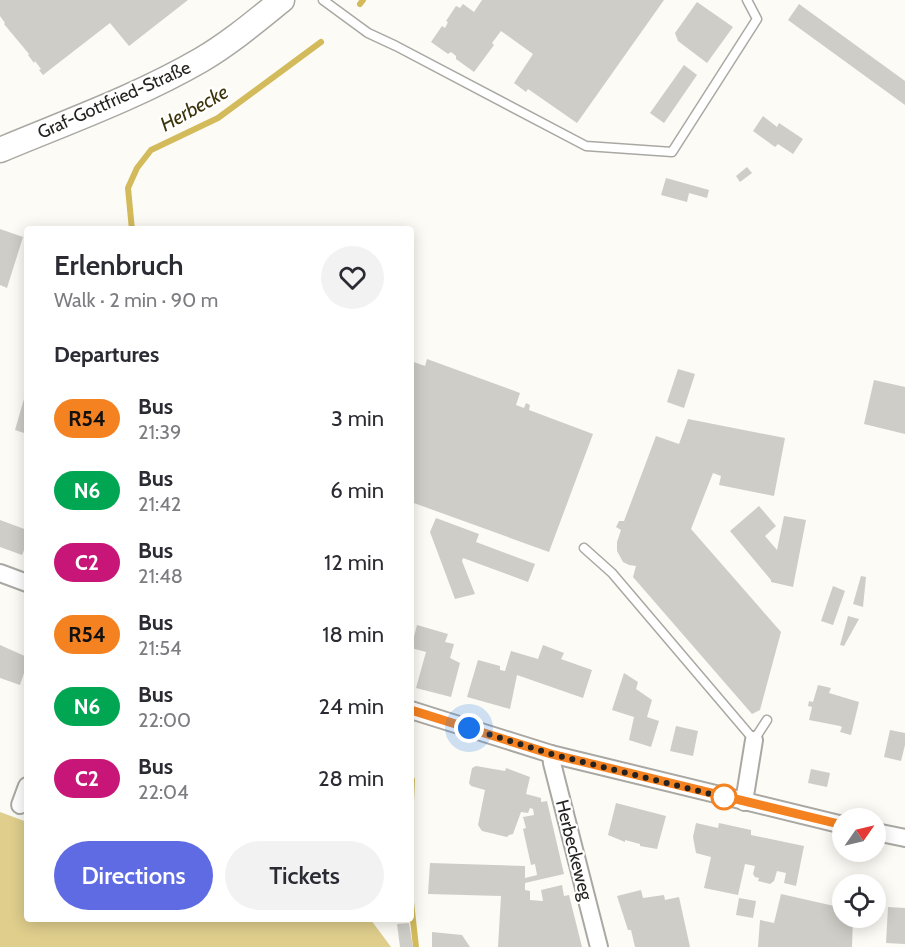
<!DOCTYPE html>
<meta charset="utf-8">
<style>
body{margin:0;font-family:Cabin,sans-serif;background:#f2f2f3;color:#2b2b33;height:100vh;display:flex;flex-direction:column;font-size:22px;white-space:nowrap}
*{box-sizing:border-box;margin:0}
p{font-size:20px;color:#7c7c81}
.icon{flex:none;width:33px;height:33px;fill:none;stroke:currentColor;stroke-width:2;stroke-linecap:round;stroke-linejoin:round}
.map{position:relative;flex:1;overflow:hidden}
.details{position:absolute;left:24px;top:226px;width:390px;height:696px;display:flex;flex-direction:column;background:#fff;border-radius:6px;box-shadow:0 3px 15px #0003}
.details>*{flex:none}
.badge{padding:0 12px;border-radius:20px;font-size:21px;line-height:39px}
.needle{width:39px;rotate:56deg}
.buttons{position:absolute;left:832px;top:808px;display:grid;gap:12px}
.buttons a{display:grid;place-items:center;width:54px;height:54px;border-radius:50%;background:#fff;box-shadow:0 3px 15px #0003;font-size:30px}
.you{position:absolute;width:30px;height:30px;margin:-15px;border:4px solid #fff;border-radius:50%;background:#1a73e8;box-shadow:0 0 0 9px #1a73e833}
.map>.badge{position:absolute;translate:-50% -50%;box-shadow:0 0 0 3px #fff}
h2{padding:0 30px;font-size:22px;line-height:54px}
.round{display:grid;place-items:center;flex:none;width:63px;height:63px;border-radius:32px;background:#f2f2f3}
.overview{display:flex;align-items:center;justify-content:space-between;height:102px;padding:0 30px}
h1{font-size:28px;font-weight:600;line-height:45px}
.action{display:flex;gap:12px;margin-top:auto;padding:12px 30px}
.action a{flex:1;height:69px;border-radius:36px;background:#5f6be3;color:#fff;font-size:24px;font-weight:600;line-height:69px;text-align:center}
.action a+a{background:#f2f2f3;color:#2b2b33}
ul{padding:0;list-style:none}
li{display:flex;align-items:center;gap:18px;height:72px;padding:0 30px}
li div{flex:1}
li b{display:block;font-size:22px}
li em{font-style:normal}
li .badge{min-width:66px;font-weight:700;text-align:center}
.map>svg:first-child{display:block}
.green{fill:#dfce8c}
.lines{fill:none;stroke-linecap:round;stroke-linejoin:round}
.stream{stroke:#d3bb5b;stroke-width:6}
.building{fill:#cecdc7}
.lane-casing{stroke:#aaa8a3;stroke-width:11}
.street-casing{stroke:#aaa8a3;stroke-width:20}
.secondary-casing{stroke:#aaa8a3;stroke-width:27}
.lane{stroke:#fff;stroke-width:8}
.street{stroke:#fff;stroke-width:16}
.secondary{stroke:#fff;stroke-width:24}
.line-casing{stroke:#fff;stroke-width:14}
.line{stroke:#f58220;stroke-width:9}
.walk{stroke:#242321;stroke-width:6;stroke-dasharray:0 10.8}
.stop-dot{fill:#fff;stroke:#f58220;stroke-width:3}
.labels{text-anchor:middle;stroke-width:4.5;stroke-linejoin:round;paint-order:stroke}
.street-label{font-size:18px;fill:#242321;stroke:#fff}
.water-label{font-size:20px;font-style:italic;fill:#3e340a;stroke:#fff}
</style>
<div class="map">
<svg width="905" height="947" viewBox="0 0 905 947">
<rect width="100%" height="100%" fill="#fcfbf5"/>
<!-- green -->
<path class="green" d="M0 812 27 822V920H371L391 947H0Z"/>
<g class="lines">
<!-- stream -->
<g class="stream">
<path d="M360 4 363 0"/>
<path d="M132 230 128 188 137 168 151 150 218 118 321 42"/>
<path d="M411 801 412 780"/>
<path d="M411 902 416 947"/>
</g>
</g>
<!-- building -->
<g class="building">
<path d="M0 0H188L129 46 110 23 43 75 39 70 41 69 35 61 34 63 28 55 29 54 4 24 5 23 0 16Z"/>
<path d="M482 0H664L577 123 528 89 526 92 514 83 533 54 501 31 492 43 494 45 474 72 456 59V56L451 52 448 54 431 42 442 26 445 28 448 22 446 21 456 6 460 8 463 4 474 12Z"/>
<path d="M697 2 733 27 707 63 678 41 675 33Z"/>
<path d="M799 4 905 81V105L788 20Z"/>
<path d="M684 65 697 75 664 123 650 113Z"/>
<path d="M763 116 777 127 779 123 803 139 793 154 778 144 775 147 753 131Z"/>
<path d="M747 167 752 173 740 182 736 176Z"/>
<path d="M666 178 709 190 707 198 689 193 687 202 661 195Z"/>
<path d="M0 229 23 237 7 288 0 285Z"/>
<path d="M427 359 520 393 516 405 524 408 526 403 530 405 529 410 593 434 549 552 411 502V361L425 366Z"/>
<path d="M678 369 695 374 684 408 667 402Z"/>
<path d="M874 380 905 387V434L864 424Z"/>
<path d="M26 392H27V434L15 430Z"/>
<path d="M688 419 785 438 774 496 719 485 721 476 713 473 691 529 781 632 760 710 752 714 633 577 636 566 629 565 623 562 617 551V542L621 530 616 527 619 521H624L656 436 679 444Z"/>
<path d="M759 506 776 526 765 536 777 550 784 516 806 520 793 587 771 582V580L730 531Z"/>
<path d="M436 518 479 534 476 542 535 564 528 582 463 558 462 561 475 594 455 599 430 532Z"/>
<path d="M0 520 27 530V543L22 555 0 547Z"/>
<path d="M861 576 866 577 863 607 853 604Z"/>
<path d="M833 586 845 591 833 625 821 621Z"/>
<path d="M848 616 859 619 844 646 840 645Z"/>
<path d="M417 625 448 634 445 642 454 644 450 658 460 663 451 697 416 688 426 652 411 648Z"/>
<path d="M0 645 27 657 26 667 20 685 0 678Z"/>
<path d="M543 645 564 653 561 659 592 670 583 698 517 675 510 709 467 697 478 660 500 666V670L505 671 511 651 538 659Z"/>
<path d="M624 673 638 682 636 689 652 700 647 717 659 721 651 747 629 740 634 717 612 710Z"/>
<path d="M818 685 831 688 829 693 859 702 851 735 840 732 842 727 840 726 809 720 812 707 808 706 809 701 813 702Z"/>
<path d="M676 726 698 731 693 756 670 751Z"/>
<path d="M890 730 905 733V745L901 761 884 757Z"/>
<path d="M476 766 505 771 506 768 530 777 526 794 541 798V802L547 801 564 874 525 883V890L530 891V900L543 901 541 890 562 885 564 896 569 895 582 947H498L501 896 428 894 430 863 525 866V878L537 875 535 864 531 865 523 829 526 828 523 817 534 815 533 809 530 808 528 813 521 812 513 834 509 835 507 837 482 831 478 825 485 790 471 786 469 783 472 768Z"/>
<path d="M811 769 830 773 827 787 808 783Z"/>
<path d="M616 803 666 816 657 849 640 846V844L625 840V842L608 835Z"/>
<path d="M696 823 718 828 719 823 751 830V835L804 846 796 886 784 883 786 873 777 871 774 881 770 884 758 881 759 878 755 877 753 874 755 866 745 864 738 895 704 888 711 857 696 853 693 837Z"/>
<path d="M641 890 643 898 664 895 665 900 679 897 690 947H635L631 930H628L617 896Z"/>
<path d="M781 894 843 908V918H853L852 947H758L760 920 774 923Z"/>
<path d="M739 898 756 901 753 918 736 915Z"/>
<path d="M888 907 905 908V944L886 943Z"/>
<path d="M409 923 413 947H400L397 924Z"/>
<path d="M432 932 462 935 470 947H432Z"/>
</g>
<g class="lines">
<!-- lane casing -->
<g class="lane-casing">
<g id="lane">
<path d="M323 0 368 33 396 46 586 146 672 152 757 19 747 0"/>
<path d="M584 548 612 573 754 740 767 720"/>
</g>
</g>
<!-- street casing -->
<g class="street-casing">
<g id="street">
<path d="M0 573 27 583"/>
<path d="M411 710 551 754 843 825"/>
<path d="M551 754 552 763 599 947"/>
<path d="M744 802 754 740"/>
<path d="M20 805 27 786"/>
<path d="M876 832 905 838"/>
</g>
</g>
<!-- secondary casing -->
<g class="secondary-casing">
<path id="secondary" d="M0 150C67 122 137 97 201 60 230 43 256 21 282 0"/>
</g>
<!-- lane -->
<use href="#lane" class="lane"/>
<!-- street -->
<use href="#street" class="street"/>
<!-- secondary -->
<use href="#secondary" class="secondary"/>
</g>
<g class="lines">
<!-- line casing -->
<g class="line-casing">
<path id="line" d="M411 710 551 754 843 825"/>
</g>
<!-- line -->
<use href="#line" class="line"/>
<!-- walk -->
<path class="walk" d="M469 728 551 754 727 798 724 797"/>
</g>
<!-- markers -->
<circle class="stop-dot" cx="724" cy="797" r="12"/>
<g class="labels">
<!-- street labels -->
<g class="street-label">
<text transform="translate(114 100) rotate(-24)" y="6">Graf-Gottfried-Straße</text>
<text transform="translate(574 850) rotate(76)" y="6">Herbeckeweg</text>
</g>
<!-- water labels -->
<g class="water-label">
<text transform="translate(194 108) rotate(-29)" y="7">Herbecke</text>
</g>
</g>
</svg>
<div class="buttons">
<a><svg class="needle" viewBox="-14 -14 28 28"><path d="M0-13l5 13h-10z" fill="#e53935"/><path d="M0 13l5-13h-10z" fill="#7c7c81"/></svg></a>
<a><svg class="icon" aria-label="locate" viewBox="0 0 24 24"><circle cx="12" cy="12" r="6"/><path d="M12 2v4M12 18v4M2 12h4M18 12h4"/></svg></a>
</div>
<div class="you" style="left:469px;top:728px"></div>
<section class="details">
<div class="overview"><div><h1>Erlenbruch</h1><p>Walk · 2 min · 90 m</p></div><a class="round"><svg class="icon" aria-label="heart" viewBox="0 0 24 24"><path d="M12 20l-8-8c-3-5 5-10 8-4 3-6 11-1 8 4z"/></svg></a></div>
<h2>Departures</h2>
<ul>
<li><span class="badge" style="background:#f58220;color:#111">R54</span><div><b>Bus</b><p>21:39</p></div><em>3 min</em></li>
<li><span class="badge" style="background:#00a651;color:#fff">N6</span><div><b>Bus</b><p>21:42</p></div><em>6 min</em></li>
<li><span class="badge" style="background:#c81578;color:#fff">C2</span><div><b>Bus</b><p>21:48</p></div><em>12 min</em></li>
<li><span class="badge" style="background:#f58220;color:#111">R54</span><div><b>Bus</b><p>21:54</p></div><em>18 min</em></li>
<li><span class="badge" style="background:#00a651;color:#fff">N6</span><div><b>Bus</b><p>22:00</p></div><em>24 min</em></li>
<li><span class="badge" style="background:#c81578;color:#fff">C2</span><div><b>Bus</b><p>22:04</p></div><em>28 min</em></li>
</ul>
<div class="action"><a>Directions</a><a>Tickets</a></div>
</section>
</div>
